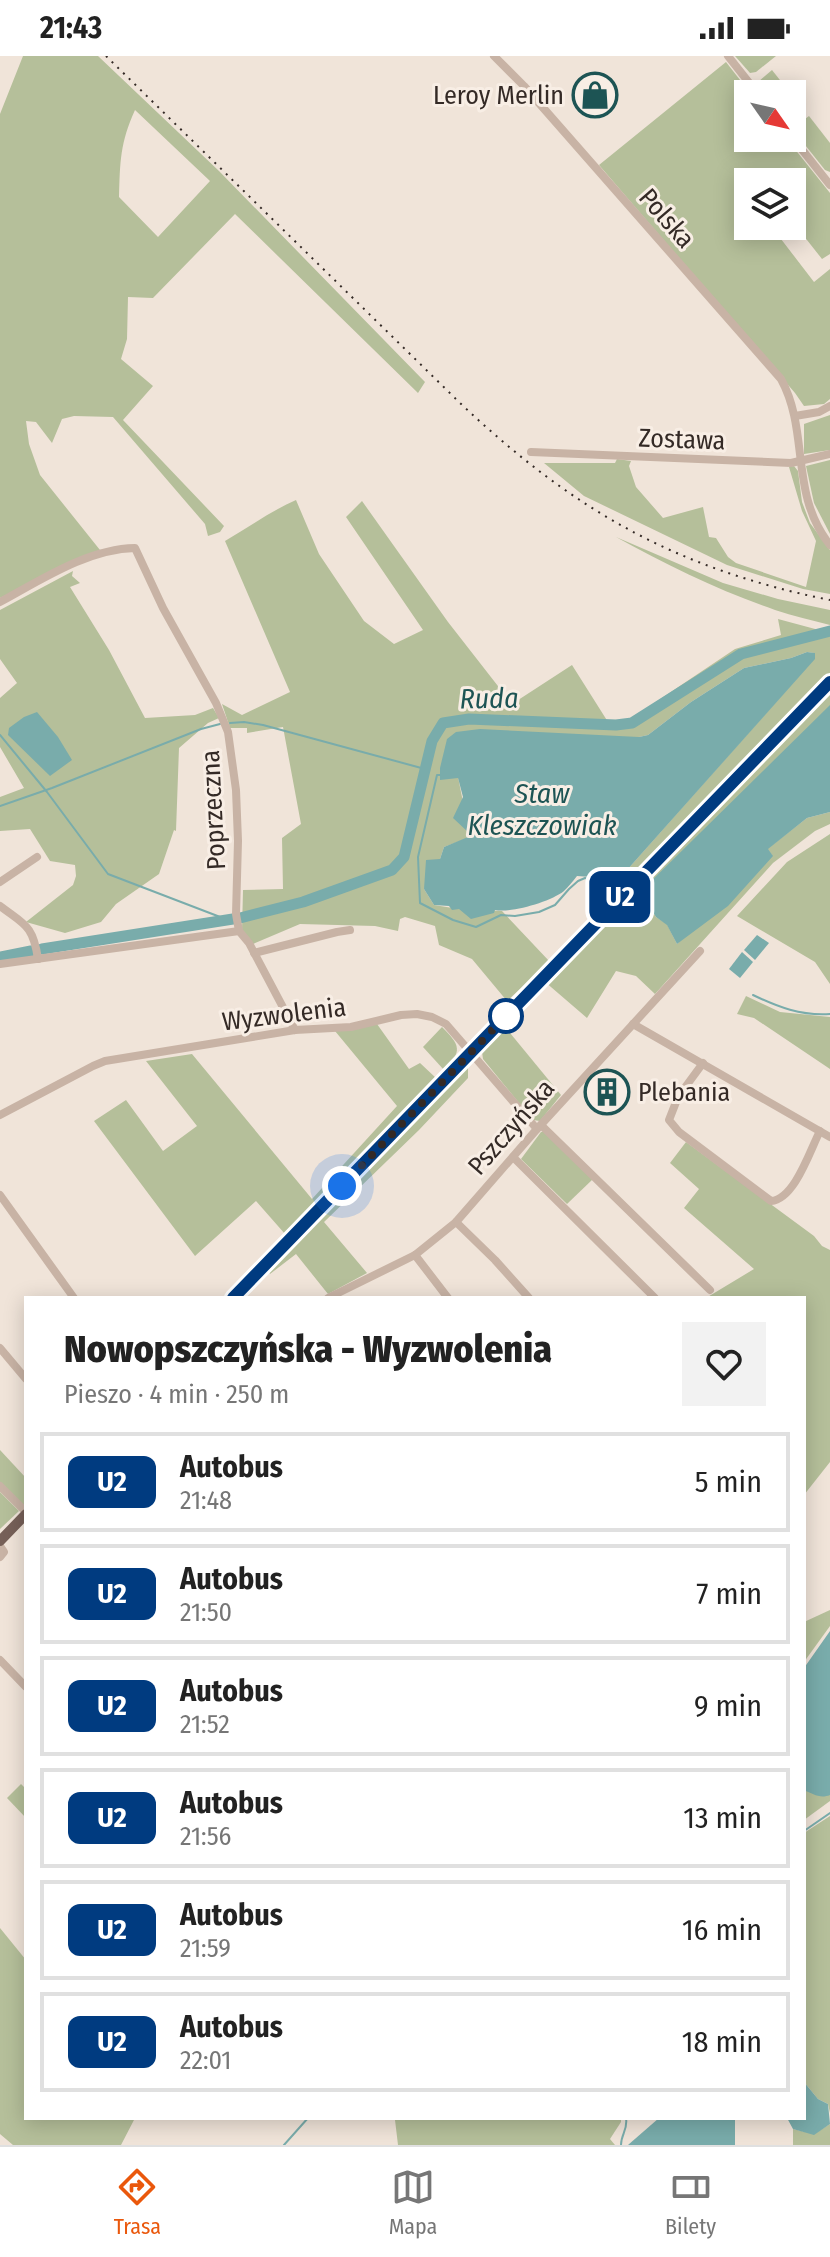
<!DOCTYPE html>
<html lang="pl">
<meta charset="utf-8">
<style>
body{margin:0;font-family:"Fira Sans Condensed",sans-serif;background:#f2f2f2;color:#222;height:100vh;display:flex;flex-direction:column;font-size:30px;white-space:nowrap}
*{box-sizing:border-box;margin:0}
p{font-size:26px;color:#767676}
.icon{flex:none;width:44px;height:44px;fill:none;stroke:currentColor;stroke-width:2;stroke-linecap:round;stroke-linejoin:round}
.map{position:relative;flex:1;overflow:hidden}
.panel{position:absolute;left:24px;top:1240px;width:782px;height:824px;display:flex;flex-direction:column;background:#fff;border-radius:0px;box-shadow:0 4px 20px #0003}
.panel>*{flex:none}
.badge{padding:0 16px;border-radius:12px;font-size:28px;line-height:52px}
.needle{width:52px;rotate:124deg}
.fabs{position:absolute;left:734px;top:24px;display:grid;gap:16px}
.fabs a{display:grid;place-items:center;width:72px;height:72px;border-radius:0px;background:#fff;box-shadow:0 4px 20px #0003;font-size:40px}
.you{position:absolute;width:40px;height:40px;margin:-20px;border:6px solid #fff;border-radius:50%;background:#1a73e8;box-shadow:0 0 0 12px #1a73e833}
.map>.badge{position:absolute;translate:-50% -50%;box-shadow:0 0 0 4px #fff}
.round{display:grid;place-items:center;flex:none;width:84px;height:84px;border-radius:0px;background:#f2f2f2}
.head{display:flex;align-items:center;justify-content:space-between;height:136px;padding:0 40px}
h1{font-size:38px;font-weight:800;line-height:60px}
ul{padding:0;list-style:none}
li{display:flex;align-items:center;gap:24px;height:100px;margin:0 16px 12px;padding:0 24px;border:4px solid #e0e0e0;border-radius:0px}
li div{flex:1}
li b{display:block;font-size:30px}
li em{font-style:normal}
li .badge{min-width:88px;font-weight:700;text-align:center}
.status{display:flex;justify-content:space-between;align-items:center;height:56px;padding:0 40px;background:#fff;direction:ltr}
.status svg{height:22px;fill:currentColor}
.tabs{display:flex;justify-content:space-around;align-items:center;height:112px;border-top:2px solid #e0e0e0;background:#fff;font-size:22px;color:#767676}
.tabs a{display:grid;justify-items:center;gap:4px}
.tabs .on{color:#ea580c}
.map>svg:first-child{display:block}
.green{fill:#b5bf9a;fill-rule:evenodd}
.water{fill:#79acab}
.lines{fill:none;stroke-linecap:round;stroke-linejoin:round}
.stream{stroke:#79acab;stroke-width:2}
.river{stroke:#79acab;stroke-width:11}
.minor{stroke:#c8b3a5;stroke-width:8}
.major{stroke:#766058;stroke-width:10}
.rail{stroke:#342a26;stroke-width:2;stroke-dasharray:2 6;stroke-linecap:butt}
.line-casing{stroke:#fff;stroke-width:18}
.line{stroke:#003b80;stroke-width:12}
.walk{stroke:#342a26;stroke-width:8;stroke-dasharray:0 14.4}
.stop-dot{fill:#fff;stroke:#003b80;stroke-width:4}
.labels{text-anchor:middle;stroke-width:6;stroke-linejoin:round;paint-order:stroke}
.poi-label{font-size:26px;fill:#342a26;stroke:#f8eee5;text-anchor:end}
.street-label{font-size:26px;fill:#342a26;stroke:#f8eee5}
.water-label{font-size:28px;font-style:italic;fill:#1d5454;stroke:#f8eee5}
</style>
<div class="status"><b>21:43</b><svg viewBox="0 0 49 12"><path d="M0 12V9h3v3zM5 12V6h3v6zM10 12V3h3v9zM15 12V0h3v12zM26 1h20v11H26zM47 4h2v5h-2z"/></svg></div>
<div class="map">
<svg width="830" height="2089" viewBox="0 0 830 2089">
<rect width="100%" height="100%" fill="#f0e4d9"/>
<!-- green -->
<g class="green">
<path d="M23 0H98L219 115 425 326 418 337 235 158 153 242 128 241 127 283 121 303 153 330 123 364 224 470 220 476 208 480 205 468 113 361 74 360 62 363 52 387 36 366 26 365 29 388 40 419 100 494 0 542V58ZM135 54 210 125 158 181 119 141C120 106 120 87 135 54Z"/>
<path d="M735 0H776L756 16 750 17Z"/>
<path d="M726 6 751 38H748V82H786L830 137V198L822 203 792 165V126H748V170H771L814 226 830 213V343L824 348 804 350 795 337 599 109Z"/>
<path d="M772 14 791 38H765L758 26Z"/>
<path d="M809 60 830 87V116L825 114 794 75 797 69Z"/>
<path d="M830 359V394L804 398V368Z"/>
<path d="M617 403 631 405 629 410 636 431 663 462 703 451 709 481 716 482 728 501 736 507 806 531 816 485 802 455 789 411 794 410 798 415 802 446 810 467 830 494V538L803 533 727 509 584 440 544 407H615Z"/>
<path d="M830 404V478L814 447 806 410Z"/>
<path d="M296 444 319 498 364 565 394 588 423 574 346 461 362 445 448 566 512 648 572 609 608 666 629 664 735 593 781 579 778 563 830 577V618L618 836 619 823 814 603V597L807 596 791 602 744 612 691 646 648 679 639 681 616 682 440 712 441 723 458 721 469 776 468 782 444 791 440 803 424 833 434 849 459 853 502 855 550 906 507 945 472 903 439 889 435 870 405 861 400 863 398 875 375 870 300 868 253 888 242 874 243 834 283 833 282 782 301 768 283 671 247 677V672H230L222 648 242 659 290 636 225 485C249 471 271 455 296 444Z"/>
<path d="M616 481 723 527 778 543 830 554V569C812 564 793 560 775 554 720 535 667 509 616 481Z"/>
<path d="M73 515 72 520 80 527 70 531 109 594 145 662 195 659 213 652 219 662 208 667 179 692 176 775 174 774 159 818 116 848 101 866 65 877 26 866 73 829 76 820 75 809 50 805 30 773 0 775V741L24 732 0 691V642L17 627 0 603V554Z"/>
<path d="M830 633V650L640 837 656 861 667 868 677 888 772 799 767 793 807 762 830 756V768L815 775 773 807 655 938 636 920 616 915 587 962 544 925Z"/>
<path d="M830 778V928L815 906 737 860 787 806Z"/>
<path d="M746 940 780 956 830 961V1013L754 962 737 958Z"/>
<path d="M377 968 409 1013 420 1007 436 1022 285 1178 256 1145 195 1200 94 1065 126 1044 163 1095 197 1070 146 1005 192 998 312 1143 397 1050 335 975Z"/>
<path d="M442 971C460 989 463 995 444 1014L423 991Z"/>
<path d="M506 972 561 1039 540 1065 533 1064 483 1003 482 996 488 988Z"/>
<path d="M468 1009V1022L419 1074 324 1166 367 1217 328 1238 296 1198 270 1218 268 1214 366 1111Z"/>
<path d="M546 1075 593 1123 567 1148 521 1103 541 1076Z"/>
<path d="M686 1086 814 1180 822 1190 830 1194V1406L804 1439V1242H706L754 1213 684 1152 699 1133 670 1107Z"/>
<path d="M0 1394 26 1422V1447L22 1450 0 1427Z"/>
<path d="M0 1436 19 1455 0 1473Z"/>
<path d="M830 1554V1570L804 1606V1566Z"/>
<path d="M21 1728 26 1733V1762L7 1742Z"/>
<path d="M804 1730 830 1735V1745L804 1764Z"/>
<path d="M830 1760V2057L828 2048 818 2043 804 2026V1777Z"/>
<path d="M0 1872 26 1904V2062H135L121 2089H13L0 2078Z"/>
<path d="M398 2062H621V2066L610 2083 615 2089H398L395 2064Z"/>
<path d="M830 2068V2089H793V2073L814 2078Z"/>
</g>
<!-- water -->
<g class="water">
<path d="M807 596 815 597V603L619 823 577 820C573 825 568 831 564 835 550 846 512 857 495 854L494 857 471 863 459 853 452 854 449 850 434 849 424 833 426 804 440 803 444 791 468 781V776L453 762 463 741 458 722 440 724V712L447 683 456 676 480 673 639 681 648 679 691 646 744 612 791 602Z"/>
<path d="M830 649V756L807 762 768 793 773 800 728 850 677 888 667 869 656 861 640 836Z"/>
<path d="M37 656 58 681 72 704 50 720 8 679 9 672 24 661Z"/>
<path d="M757 879 769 887 755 904 744 894Z"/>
<path d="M742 896 753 906 740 922 729 913Z"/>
<path d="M830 1575V1739C820 1743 813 1738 804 1734V1612Z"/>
<path d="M804 2026 818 2043 828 2048 830 2068 814 2079 793 2073 787 2062H804Z"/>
<path d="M659 2062H735V2089H628Z"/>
</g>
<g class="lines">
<!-- stream -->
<g class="stream">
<path d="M230 667 244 666 263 669 425 713"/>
<path d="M0 679 47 736 108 818 228 864"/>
<path d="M440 719H437L418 801 420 847 453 864 476 871 501 859 515 860 539 856 555 849 569 833 578 825 585 822 617 827"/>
<path d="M0 750 52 732 201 673 220 668"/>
<path d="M753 939C778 951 801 960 830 958"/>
<path d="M804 1775 830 1757"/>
<path d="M284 2089 308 2062"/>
<path d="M621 2089C621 2078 628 2074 626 2062"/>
</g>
<!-- river -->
<g class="river">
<path d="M240 862 303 846 392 814 404 801 432 685 443 667 469 663 616 669 632 667 741 598 830 575"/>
<path d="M42 893 233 863"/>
<path d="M0 901 31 895"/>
</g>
<!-- minor -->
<g class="minor">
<path d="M494 0 524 30 781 323C810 376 789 438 830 489"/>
<path d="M728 0 758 38"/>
<path d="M792 81 830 129"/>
<path d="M795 360 819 356 830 350"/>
<path d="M531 396 791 407 830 398"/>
<path d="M0 546C41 524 87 493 135 492L163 552 216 647 228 676 236 734 238 785 236 858 239 875 249 887 295 974"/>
<path d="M0 826 37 801"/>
<path d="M0 850C25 869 33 869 38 903"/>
<path d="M254 897 337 876 350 874"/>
<path d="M0 908 239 875"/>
<path d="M633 968 830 1081"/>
<path d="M703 1007 678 1041 669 1064 679 1076 771 1145C795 1143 810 1094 820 1075"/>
<path d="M0 1059 93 1010 105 1005 295 974 351 971 401 959 417 958 432 961 446 968 537 1073"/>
<path d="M541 1069 710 1234"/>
<path d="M513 1101 655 1242"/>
<path d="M0 1139 74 1242"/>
<path d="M456 1166 495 1204 529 1242"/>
<path d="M415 1199 448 1242"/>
<path d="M328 1242 415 1199 456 1166 537 1073 700 895"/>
<path d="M0 1292 26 1323"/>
<path d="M0 1430 26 1456"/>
<path d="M0 1490 4 1496 0 1501"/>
<path d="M0 1604 26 1631"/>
</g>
<!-- major -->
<g class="major">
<path d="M233 1242 830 626"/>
<path d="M0 1485 26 1458"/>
</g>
<!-- rail -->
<path class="rail" d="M106 0 460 347C573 454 676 513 830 544"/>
</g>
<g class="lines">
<!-- line casing -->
<g class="line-casing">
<path id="line" d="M233 1242 830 626"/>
</g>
<!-- line -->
<use href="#line" class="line"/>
<!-- walk -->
<path class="walk" d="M342 1130 506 960"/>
</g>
<!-- icons -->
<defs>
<g id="shop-ring" transform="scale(2.3)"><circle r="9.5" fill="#f8eee5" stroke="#1d5454" stroke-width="1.5"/><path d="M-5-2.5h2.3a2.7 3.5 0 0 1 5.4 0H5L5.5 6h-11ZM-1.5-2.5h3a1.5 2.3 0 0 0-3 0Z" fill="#1d5454"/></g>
<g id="building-ring" transform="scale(2.3)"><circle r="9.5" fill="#f8eee5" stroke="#1d5454" stroke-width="1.5"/><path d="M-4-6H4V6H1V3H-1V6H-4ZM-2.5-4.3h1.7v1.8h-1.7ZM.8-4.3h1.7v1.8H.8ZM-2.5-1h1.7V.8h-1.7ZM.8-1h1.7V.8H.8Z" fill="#1d5454"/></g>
</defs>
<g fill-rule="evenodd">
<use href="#shop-ring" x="595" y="39"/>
<use href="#building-ring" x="607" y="1036"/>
</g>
<!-- markers -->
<circle class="stop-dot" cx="506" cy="960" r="16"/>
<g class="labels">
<!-- poi labels -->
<g class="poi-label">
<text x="564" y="48">Leroy Merlin</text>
<text x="638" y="1045" text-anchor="start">Plebania</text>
</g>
<!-- street labels -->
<g class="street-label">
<text transform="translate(667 162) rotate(49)" y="9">Polska</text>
<text transform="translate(682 383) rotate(2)" y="9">Zostawa</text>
<text transform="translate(213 754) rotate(-93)" y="9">Poprzeczna</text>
<text transform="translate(284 958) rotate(-7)" y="9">Wyzwolenia</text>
<text transform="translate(511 1071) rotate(-49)" y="9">Pszczyńska</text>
</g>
<!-- water labels -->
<g class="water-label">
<text transform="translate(489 642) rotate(-1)" y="10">Ruda</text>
<text x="542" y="747">Staw<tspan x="542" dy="32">Kleszczowiak</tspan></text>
</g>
</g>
</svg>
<div class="fabs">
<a><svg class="needle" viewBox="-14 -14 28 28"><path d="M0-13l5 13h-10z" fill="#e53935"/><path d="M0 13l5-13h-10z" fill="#767676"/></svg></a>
<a><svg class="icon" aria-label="layers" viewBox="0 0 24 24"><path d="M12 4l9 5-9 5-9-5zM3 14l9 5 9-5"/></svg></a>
</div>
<div class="you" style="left:342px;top:1130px"></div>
<b class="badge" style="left:620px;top:841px;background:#003b80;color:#fff">U2</b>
<section class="panel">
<div class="head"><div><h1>Nowopszczyńska - Wyzwolenia</h1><p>Pieszo · 4 min · 250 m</p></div><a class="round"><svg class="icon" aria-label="heart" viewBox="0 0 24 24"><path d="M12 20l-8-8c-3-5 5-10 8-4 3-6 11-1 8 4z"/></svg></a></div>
<ul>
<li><span class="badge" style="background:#003b80;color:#fff">U2</span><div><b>Autobus</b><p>21:48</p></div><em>5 min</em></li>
<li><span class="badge" style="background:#003b80;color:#fff">U2</span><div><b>Autobus</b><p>21:50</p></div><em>7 min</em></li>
<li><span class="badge" style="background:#003b80;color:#fff">U2</span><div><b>Autobus</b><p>21:52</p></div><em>9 min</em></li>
<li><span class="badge" style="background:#003b80;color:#fff">U2</span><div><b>Autobus</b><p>21:56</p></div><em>13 min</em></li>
<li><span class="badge" style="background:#003b80;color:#fff">U2</span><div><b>Autobus</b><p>21:59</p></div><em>16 min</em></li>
<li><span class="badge" style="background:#003b80;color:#fff">U2</span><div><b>Autobus</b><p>22:01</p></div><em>18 min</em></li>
</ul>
</section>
</div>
<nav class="tabs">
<a class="on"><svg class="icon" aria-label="directions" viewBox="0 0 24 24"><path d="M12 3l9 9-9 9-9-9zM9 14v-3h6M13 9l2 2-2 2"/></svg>Trasa</a>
<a><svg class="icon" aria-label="map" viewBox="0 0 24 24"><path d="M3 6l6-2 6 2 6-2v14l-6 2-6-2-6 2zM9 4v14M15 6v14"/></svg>Mapa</a>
<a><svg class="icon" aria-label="tickets" viewBox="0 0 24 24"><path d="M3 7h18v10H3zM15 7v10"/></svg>Bilety</a>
</nav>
